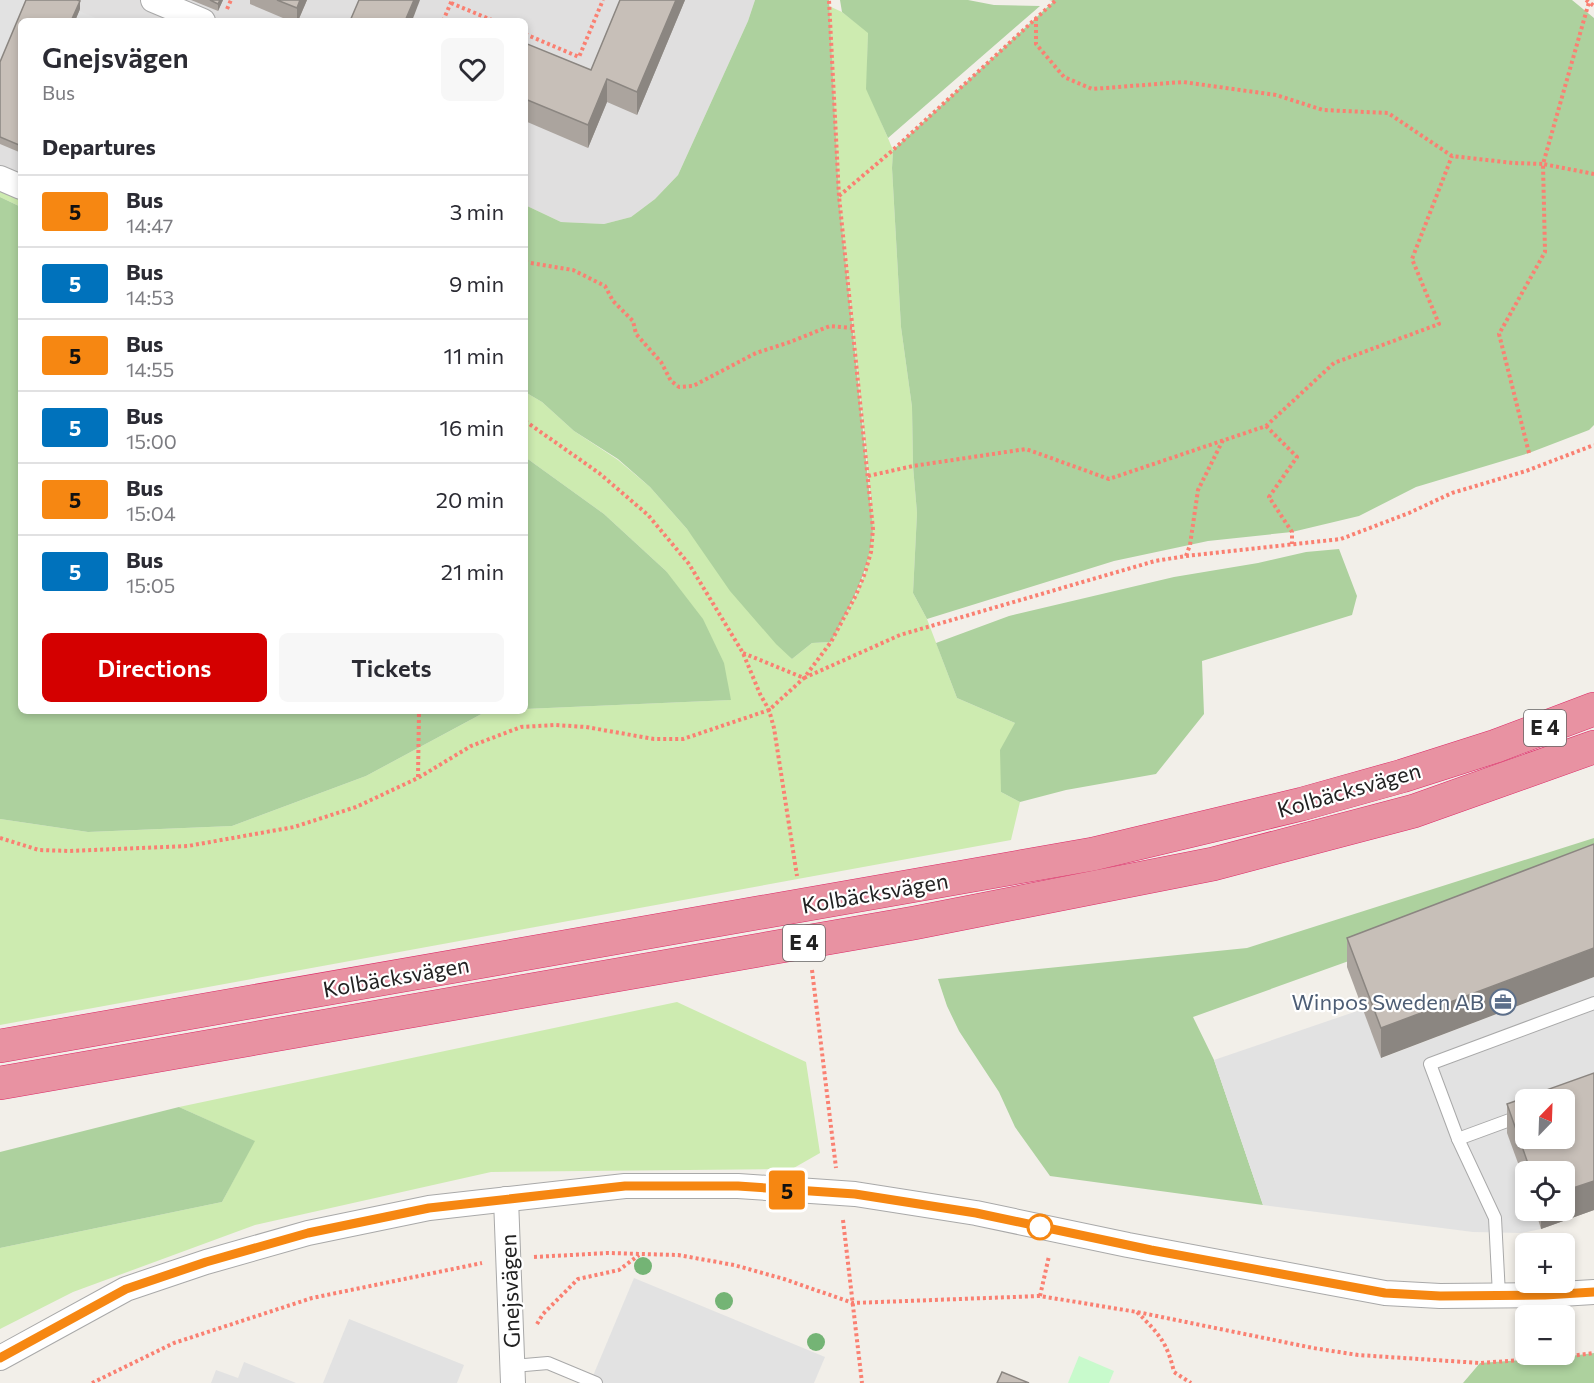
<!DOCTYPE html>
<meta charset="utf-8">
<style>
body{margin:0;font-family:Commissioner,sans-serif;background:#f7f7f7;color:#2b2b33;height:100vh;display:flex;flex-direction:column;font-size:22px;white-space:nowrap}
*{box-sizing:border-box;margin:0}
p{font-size:20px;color:#7c7c81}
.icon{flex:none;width:33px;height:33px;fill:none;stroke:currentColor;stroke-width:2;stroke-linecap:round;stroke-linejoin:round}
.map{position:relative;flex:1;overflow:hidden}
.sheet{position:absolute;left:18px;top:18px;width:510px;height:696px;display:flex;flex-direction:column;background:#fff;border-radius:9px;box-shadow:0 3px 9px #0003}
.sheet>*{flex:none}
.badge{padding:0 12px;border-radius:4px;font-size:21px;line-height:39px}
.needle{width:39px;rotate:23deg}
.buttons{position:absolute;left:1515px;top:1089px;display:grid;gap:12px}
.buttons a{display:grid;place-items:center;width:60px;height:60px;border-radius:9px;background:#fff;box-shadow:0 3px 9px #0003;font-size:30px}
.map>.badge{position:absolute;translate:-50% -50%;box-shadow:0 0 0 3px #fff}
h2{padding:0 24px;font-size:22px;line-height:54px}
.round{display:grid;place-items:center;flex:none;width:63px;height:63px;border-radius:9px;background:#f7f7f7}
.overview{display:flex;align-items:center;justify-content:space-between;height:102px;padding:0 24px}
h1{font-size:28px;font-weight:600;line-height:45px}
.action{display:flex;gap:12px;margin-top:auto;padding:12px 24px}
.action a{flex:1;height:69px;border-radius:9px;background:#d40000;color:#fff;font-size:24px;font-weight:600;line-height:69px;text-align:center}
.action a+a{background:#f7f7f7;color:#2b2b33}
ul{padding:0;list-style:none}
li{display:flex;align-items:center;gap:18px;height:72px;padding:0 24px;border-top:2px solid #e1e1e2}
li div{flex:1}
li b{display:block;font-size:22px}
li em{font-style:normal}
li .badge{min-width:66px;font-weight:700;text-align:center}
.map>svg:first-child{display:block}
.residential{fill:#e0dfdf}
.grass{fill:#cdebb0}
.forest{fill:#add19e}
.park{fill:#c8facc}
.parking{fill:#e2e2e2}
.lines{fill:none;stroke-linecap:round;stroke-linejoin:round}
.lane-casing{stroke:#a9a9a9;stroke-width:14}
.street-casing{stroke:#a9a9a9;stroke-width:26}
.highway-casing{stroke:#dc2a67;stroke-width:34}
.path{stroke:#fa8072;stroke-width:4;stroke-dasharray:3 3;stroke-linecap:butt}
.lane{stroke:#fff;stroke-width:12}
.street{stroke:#fff;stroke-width:24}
.highway{stroke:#e892a2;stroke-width:33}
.tree{fill:#74b475}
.wall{fill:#aba49e}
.shaded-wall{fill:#8b8681}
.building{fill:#c7bfb8;stroke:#8b8681;stroke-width:1.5;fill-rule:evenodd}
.line-casing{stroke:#fff;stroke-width:14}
.line{stroke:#f68712;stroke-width:9}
.stop-dot{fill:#fff;stroke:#f68712;stroke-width:3}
.labels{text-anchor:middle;stroke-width:4.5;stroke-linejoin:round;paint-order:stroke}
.shield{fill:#fff;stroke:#646464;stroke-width:1.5}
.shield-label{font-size:21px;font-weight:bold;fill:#222}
.street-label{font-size:22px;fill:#222;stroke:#fff}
.service-label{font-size:22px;fill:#4e5e75;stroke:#fff;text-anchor:end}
</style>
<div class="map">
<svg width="1594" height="1383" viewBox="0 0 1594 1383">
<rect width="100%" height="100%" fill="#f2efe9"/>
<!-- residential -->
<path class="residential" d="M0 0H755L748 21 678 175 655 199 631 217 604 224 561 222 525 205V21H21V187L0 178Z"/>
<!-- grass -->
<g class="grass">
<path d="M829 6 842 12 868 32 867 89 893 150 892 168 901 327 912 407 913 466 917 513 913 593 927 619 957 698 1015 723 1001 792 1020 802 1011 840 0 1025V819L88 832 232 826 366 776 487 711H525V709L730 700 666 571 604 514 525 457V392L542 402 574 431 618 460 650 487 687 529 792 659 812 643 831 642 856 595 865 573 871 498 839 196Z"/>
<path d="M0 178 21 187V207L0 197Z"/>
<path d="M677 1002 806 1062 820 1153 792 1169 491 1172 255 1225 73 1292 0 1329V1248L222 1202 254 1141 179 1107Z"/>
</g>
<!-- forest -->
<g class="forest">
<path d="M755 0H829L839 196 873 529C868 575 852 602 831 642L812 643 792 659 776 644 730 591 687 529 650 487 618 459 574 431 542 402 525 392V205L561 222 604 224 631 217 655 199 678 175 748 21Z"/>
<path d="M840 0H968L994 5 1040 6 888 138 866 89 868 33 842 12Z"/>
<path d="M1049 0H1572L1594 18V425L1589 430 1529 453 1416 487 1359 516 1292 532 1208 541 1114 561 927 619 913 593 917 513 913 466 912 407 901 327 892 168 893 150 1054 1Z"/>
<path d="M0 197 21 207V711H487L366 776 232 826 88 832 0 819Z"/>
<path d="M525 457 604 514 666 571 703 619 724 663 731 700 525 709Z"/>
<path d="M1339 549 1357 596 1352 615 1202 661 1204 714 1156 774 1066 790 1020 802 1001 792 1000 750 1015 723 957 698 936 643 1009 616 1174 577 1258 563 1306 552Z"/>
<path d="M1594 838V873L1193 1017 1214 1060 1263 1205 1050 1176 1015 1127 999 1092 959 1031 947 1006 938 979 1247 948Z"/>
<path d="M179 1107 255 1141 222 1202 0 1248V1152Z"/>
<path d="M1594 1353V1383H1463L1480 1363 1563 1357Z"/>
</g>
<!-- park -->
<path class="park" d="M1079 1356 1114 1371 1109 1383H1068Z"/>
<!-- parking -->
<g class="parking">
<path d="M0 0H53L103 21H21V150L0 142Z"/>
<path d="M1594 977V1103L1564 1100H1526V1210L1535 1211 1541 1229 1521 1233 1473 1232 1263 1205 1214 1060 1363 1009 1382 1058Z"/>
<path d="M634 1278 825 1357 814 1383H590Z"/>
<path d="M349 1319 464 1365 457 1383H323Z"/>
<path d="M244 1362 296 1383H211L216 1370 238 1378Z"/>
</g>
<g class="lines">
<!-- lane casing -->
<g class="lane-casing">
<g id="lane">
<path d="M1458 1139 1526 1114"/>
<path d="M1499 1295 1495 1218 1458 1139 1430 1064 1594 1003"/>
<path d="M513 1366 548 1363 596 1383"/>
</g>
</g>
<!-- street casing -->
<g class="street-casing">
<g id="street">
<path d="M153 0 203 21"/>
<path d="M0 178 21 187"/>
<path d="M506 1199 513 1383"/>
<path d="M0 1358 126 1289 206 1262 308 1233 429 1208 625 1186H738L855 1194 976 1213 1128 1245 1385 1293 1440 1296 1545 1295 1594 1292"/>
</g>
</g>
<!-- highway casing -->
<g class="highway-casing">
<g id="highway">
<path d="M0 1046 1093 854 1302 804 1402 776 1496 746 1594 709"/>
<path d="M0 1083 914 923 1213 864 1414 811 1594 747"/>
</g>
</g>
<!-- path -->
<g class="path">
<path d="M1586 0 1594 6"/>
<path d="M451 3 494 21"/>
<path d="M227 9 231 0"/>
<path d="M1036 18V44L1064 77 1092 89 1183 82 1276 95 1323 110 1388 113 1452 156 1513 163 1543 164 1589 2"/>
<path d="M443 21 452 0"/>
<path d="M525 34 579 57 603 0"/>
<path d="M839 196 893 150 1056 0"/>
<path d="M525 262 573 270 605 286 613 301 633 321 636 334 661 362 671 381 679 387 693 386 756 353 790 342 830 326 852 328"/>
<path d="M525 421 599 473 648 515 689 564 743 653 760 694 769 710 774 728 797 876"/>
<path d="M1266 426 1297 457 1269 497 1292 532V544"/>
<path d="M1529 453 1499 334 1545 252 1543 164 1594 174"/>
<path d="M868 476 913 466 1026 449 1109 479 1266 426 1334 363 1439 324 1412 259 1452 156"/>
<path d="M1186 556 1190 545 1198 490 1223 440"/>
<path d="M743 653 804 678 900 635 1155 561 1186 556 1341 539 1409 513 1452 493 1526 471 1594 445"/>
<path d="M418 777 419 711"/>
<path d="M0 838 39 850 70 851 188 846 294 827 356 807 418 778 471 746 521 727 555 725 586 727 654 739H683L769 710 804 678 831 642 856 595 865 573 871 552 873 529 839 196 829 0"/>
<path d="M812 970 836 1168"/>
<path d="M843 1220 862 1383"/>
<path d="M534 1257 608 1253 678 1255 734 1265 784 1279 853 1303 1040 1296 1137 1312 1313 1348 1358 1355 1480 1363 1563 1357 1594 1353"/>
<path d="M1040 1296 1049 1256"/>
<path d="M1137 1312C1159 1334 1167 1342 1174 1372L1191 1383"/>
<path d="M537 1324 543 1314 578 1279 619 1270 639 1255"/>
<path d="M92 1383 174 1343 312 1298 482 1263"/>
</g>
<!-- lane -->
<use href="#lane" class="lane"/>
<!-- street -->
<use href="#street" class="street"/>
<!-- highway -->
<use href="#highway" class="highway"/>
</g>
<!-- trees -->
<g class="tree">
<circle cx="643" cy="1266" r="9"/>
<circle cx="724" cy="1301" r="9"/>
<circle cx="816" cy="1342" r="9"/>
</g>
<!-- wall -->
<g class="wall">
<path d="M191 0H223L218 11Z"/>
<path d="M250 0H307L298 21H290L250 4Z"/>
<path d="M620 0H685L637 115 607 102 588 148 525 121V43L591 70Z"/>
<path d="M80 9 19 152 0 144V62Z"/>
<path d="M1594 844 1381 1058 1347 967V938Z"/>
<path d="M1594 1073V1210L1541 1229 1535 1210H1564V1172H1526V1185L1507 1133V1104Z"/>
</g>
<!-- shaded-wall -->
<g class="shaded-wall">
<path d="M220 0H223L218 11V4Z"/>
<path d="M300 0H307L298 21H297V8Z"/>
<path d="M414 0H420L412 21H405Z"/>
<path d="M676 0H685L637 115V92Z"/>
<path d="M80 1V9L75 21H71Z"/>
<path d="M607 79V102L588 148V125Z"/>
<path d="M21 139V147L19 152V145Z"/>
<path d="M1594 948V977L1381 1058V1028Z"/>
<path d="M1594 1181V1210L1541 1229V1210H1564V1191Z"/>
</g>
<!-- building -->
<g class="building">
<path d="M26 0H77L80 1 71 21H21V139L19 145 0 137V62Z"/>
<path d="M210 0H220L218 4Z"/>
<path d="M277 0H300L297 8Z"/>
<path d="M359 0H414L405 21H350Z"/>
<path d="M620 0H676L637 92 607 79 588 125 525 99V43L591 70Z"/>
<path d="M1594 844V948L1381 1028 1347 938Z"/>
<path d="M1594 1073V1181L1564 1191V1172H1531L1507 1104ZM1526 1100H1564V1138H1526Z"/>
<path d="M1002 1372 1029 1383H997Z"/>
</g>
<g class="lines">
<!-- line casing -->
<g class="line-casing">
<path id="line" d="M0 1358 126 1289 206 1262 308 1233 429 1208 625 1186H738L855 1194 976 1213 1151 1250 1385 1293 1440 1296 1545 1295 1594 1292"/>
</g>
<!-- line -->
<use href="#line" class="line"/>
</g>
<!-- icons -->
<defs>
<g id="office-ring" transform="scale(1.35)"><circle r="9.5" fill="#fff" stroke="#5c6f8a" stroke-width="1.5"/><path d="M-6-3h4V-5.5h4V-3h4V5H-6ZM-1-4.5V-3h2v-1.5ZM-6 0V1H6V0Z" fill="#5c6f8a"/></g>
</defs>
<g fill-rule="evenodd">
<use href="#office-ring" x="1503" y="1002"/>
</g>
<!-- markers -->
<circle class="stop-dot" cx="1040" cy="1227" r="12"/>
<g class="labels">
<!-- shield labels -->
<g class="shield">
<rect x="1524" y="710" width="42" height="36" rx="4.5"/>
<rect x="783" y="925" width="42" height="36" rx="4.5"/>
</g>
<g class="shield-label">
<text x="1545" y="735">E 4</text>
<text x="804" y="950">E 4</text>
</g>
<!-- street labels -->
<g class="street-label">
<text transform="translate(1349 790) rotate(-16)" y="8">Kolbäcksvägen</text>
<text transform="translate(875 893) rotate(-10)" y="8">Kolbäcksvägen</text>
<text transform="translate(396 977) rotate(-10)" y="8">Kolbäcksvägen</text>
<text transform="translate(510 1291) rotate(-92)" y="8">Gnejsvägen</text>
</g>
<!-- service labels -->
<g class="service-label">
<text x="1484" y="1010">Winpos Sweden AB</text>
</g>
</g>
</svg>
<div class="buttons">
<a><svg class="needle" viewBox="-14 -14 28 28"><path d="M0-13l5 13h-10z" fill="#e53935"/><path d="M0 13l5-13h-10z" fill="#7c7c81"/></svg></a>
<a><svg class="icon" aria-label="locate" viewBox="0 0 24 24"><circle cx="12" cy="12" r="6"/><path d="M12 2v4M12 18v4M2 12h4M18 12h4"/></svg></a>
<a>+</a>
<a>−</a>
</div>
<b class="badge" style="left:787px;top:1190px;background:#f68712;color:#111">5</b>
<section class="sheet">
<div class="overview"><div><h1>Gnejsvägen</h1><p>Bus</p></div><a class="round"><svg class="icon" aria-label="heart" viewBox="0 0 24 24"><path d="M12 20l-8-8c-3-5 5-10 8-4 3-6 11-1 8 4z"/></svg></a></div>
<h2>Departures</h2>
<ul>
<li><span class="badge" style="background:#f68712;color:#111">5</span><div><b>Bus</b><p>14:47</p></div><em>3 min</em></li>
<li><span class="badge" style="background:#0072bc;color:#fff">5</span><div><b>Bus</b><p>14:53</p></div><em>9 min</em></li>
<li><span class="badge" style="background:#f68712;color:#111">5</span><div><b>Bus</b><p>14:55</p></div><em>11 min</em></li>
<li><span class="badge" style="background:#0072bc;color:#fff">5</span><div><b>Bus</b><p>15:00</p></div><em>16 min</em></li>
<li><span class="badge" style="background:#f68712;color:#111">5</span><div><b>Bus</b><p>15:04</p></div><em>20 min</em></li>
<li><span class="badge" style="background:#0072bc;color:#fff">5</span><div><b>Bus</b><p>15:05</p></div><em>21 min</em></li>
</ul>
<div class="action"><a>Directions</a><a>Tickets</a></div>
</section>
</div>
